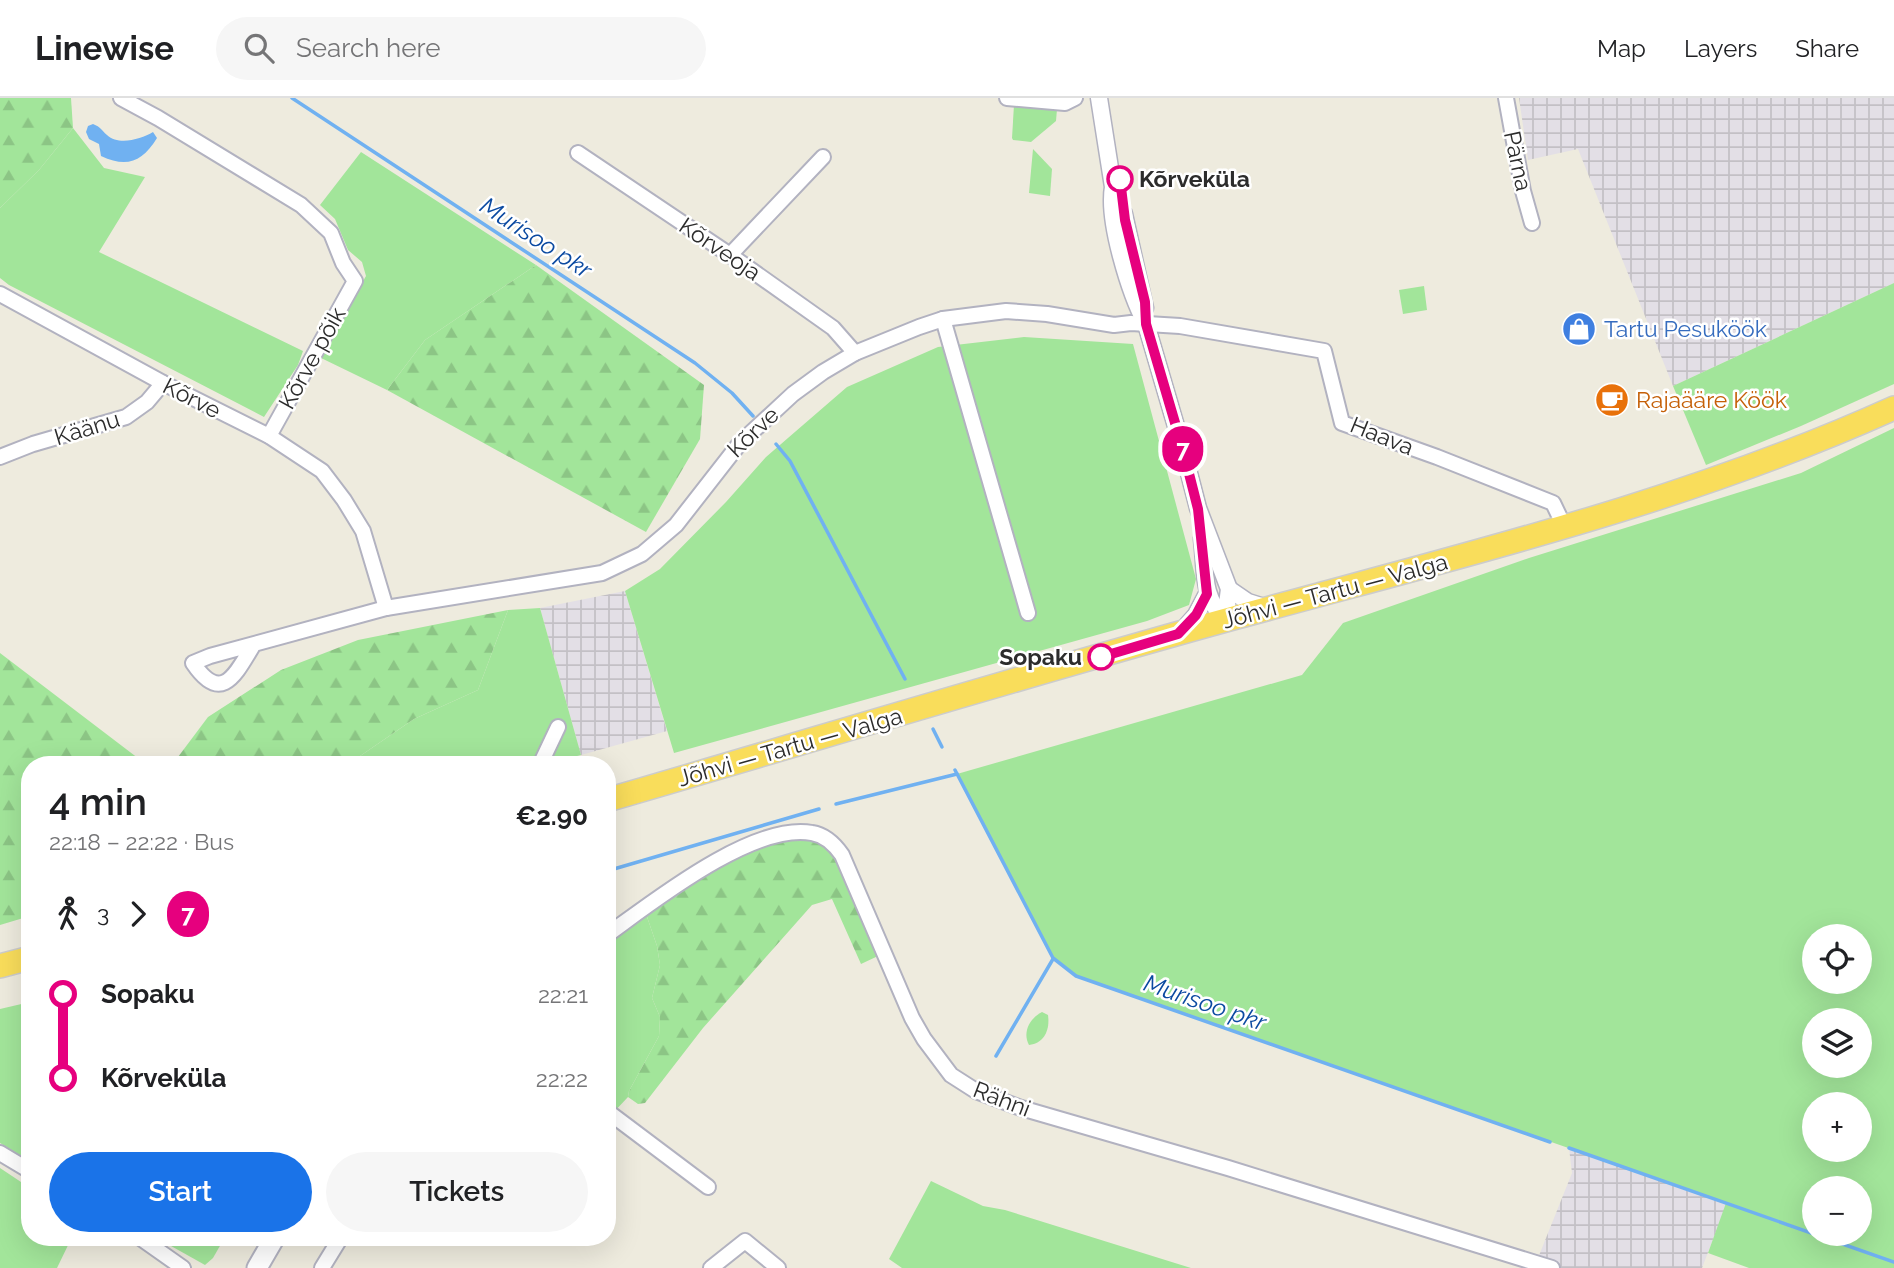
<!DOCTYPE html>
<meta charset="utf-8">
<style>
body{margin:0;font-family:Raleway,sans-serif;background:#f6f6f6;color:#202124;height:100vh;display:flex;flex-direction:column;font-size:26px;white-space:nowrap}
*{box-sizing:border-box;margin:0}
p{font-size:23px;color:#757577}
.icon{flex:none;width:38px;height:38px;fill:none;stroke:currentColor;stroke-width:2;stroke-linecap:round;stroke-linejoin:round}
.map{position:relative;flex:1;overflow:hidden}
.side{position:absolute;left:21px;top:658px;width:595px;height:490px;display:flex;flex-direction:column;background:#fff;border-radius:28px;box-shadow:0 7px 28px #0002}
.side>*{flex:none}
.badge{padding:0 14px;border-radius:23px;font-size:24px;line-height:46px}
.controls{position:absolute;left:1802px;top:826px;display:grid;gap:14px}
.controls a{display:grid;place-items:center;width:70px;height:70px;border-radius:50%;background:#fff;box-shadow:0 7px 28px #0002;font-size:35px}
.map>.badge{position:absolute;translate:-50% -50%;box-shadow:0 0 0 4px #fff}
.legs{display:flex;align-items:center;gap:10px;height:77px;padding:0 28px;font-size:23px}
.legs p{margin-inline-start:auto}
.headline{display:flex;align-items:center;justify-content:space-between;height:119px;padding:0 28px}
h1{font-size:38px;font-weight:600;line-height:52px}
.action{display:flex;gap:14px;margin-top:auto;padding:14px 28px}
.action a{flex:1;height:80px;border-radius:42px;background:#1a73e8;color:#fff;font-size:28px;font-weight:600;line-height:80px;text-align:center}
.action a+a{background:#f6f6f6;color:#202124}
ul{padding:0 28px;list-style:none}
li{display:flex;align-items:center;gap:24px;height:84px;font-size:26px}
li i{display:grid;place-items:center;width:10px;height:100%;margin:0 9px;background:currentColor}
li i::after{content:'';width:18px;height:18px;margin:-9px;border:5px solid;border-radius:50%;background:#fff}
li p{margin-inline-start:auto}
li:first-child i{background:linear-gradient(#0000 50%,currentColor 0)}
li:last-child i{background:linear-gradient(currentColor 50%,#0000 0)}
header{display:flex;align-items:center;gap:42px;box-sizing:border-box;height:98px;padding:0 35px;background:#fff;border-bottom:2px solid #e0e0e0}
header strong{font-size:33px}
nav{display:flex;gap:38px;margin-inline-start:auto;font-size:24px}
.search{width:490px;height:63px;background:#f6f6f6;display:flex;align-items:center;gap:18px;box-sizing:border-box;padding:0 24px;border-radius:38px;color:#757577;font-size:26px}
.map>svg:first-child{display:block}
.industrial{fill:url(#industrial-grid)}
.green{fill:#a2e59a;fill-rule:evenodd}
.forest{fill:url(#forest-firs)}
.water{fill:#70b1f1}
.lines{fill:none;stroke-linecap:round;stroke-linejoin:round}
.stream{stroke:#70b1f1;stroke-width:3.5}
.minor-casing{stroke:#b2b2c0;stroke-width:18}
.tertiary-casing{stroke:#b2b2c0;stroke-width:19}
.secondary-casing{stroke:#b2b2c0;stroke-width:23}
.trunk-casing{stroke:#ccc;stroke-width:26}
.minor{stroke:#fff;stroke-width:14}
.tertiary{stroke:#fff;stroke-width:16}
.secondary{stroke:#fff;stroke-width:19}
.trunk{stroke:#f9dd5b;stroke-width:23}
.line-1-casing{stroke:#fff;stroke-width:16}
.line-1{stroke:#e6007e;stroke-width:10}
.stop-1-dot{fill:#fff;stroke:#e6007e;stroke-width:3.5}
.labels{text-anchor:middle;stroke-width:5;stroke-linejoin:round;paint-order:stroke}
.street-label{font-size:23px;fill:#2c2c2c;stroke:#fff}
.stop-label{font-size:23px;font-weight:bold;fill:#2c2c2c;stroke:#fff;text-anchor:start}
.shop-label{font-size:23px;fill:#366cbe;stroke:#fff;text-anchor:start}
.food-label{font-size:23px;fill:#c56008;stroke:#fff;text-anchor:start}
.water-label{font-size:24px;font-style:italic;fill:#0b4aa1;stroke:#fff}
</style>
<header>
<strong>Linewise</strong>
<div class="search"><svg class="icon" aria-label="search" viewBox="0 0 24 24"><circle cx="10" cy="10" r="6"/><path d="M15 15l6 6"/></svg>Search here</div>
<nav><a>Map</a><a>Layers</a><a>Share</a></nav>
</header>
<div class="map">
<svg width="1894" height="1170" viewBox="0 0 1894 1170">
<defs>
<pattern id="industrial-grid" width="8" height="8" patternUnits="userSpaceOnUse" patternTransform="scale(1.75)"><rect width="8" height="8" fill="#e3dfe6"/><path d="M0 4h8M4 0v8" fill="none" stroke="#c3c0c5"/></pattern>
<pattern id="forest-firs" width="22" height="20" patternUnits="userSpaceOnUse" patternTransform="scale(1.75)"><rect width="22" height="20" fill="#a2e59a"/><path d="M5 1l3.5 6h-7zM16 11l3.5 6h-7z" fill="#8cc585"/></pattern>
</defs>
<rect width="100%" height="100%" fill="#eeebde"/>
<!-- industrial -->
<g class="industrial">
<path d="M1519 0H1894V185L1673 288 1578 51 1528 62Z"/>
<path d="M625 493 667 633 581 657 540 510Z"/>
<path d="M1569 1050 1727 1105 1702 1170H1534L1572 1075Z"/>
</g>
<!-- green -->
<g class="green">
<path d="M1014 7 1057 11 1056 23 1031 44 1013 42 1012 40Z"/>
<path d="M73 30 104 70 145 79 99 154 303 253 298 267 264 319 9 187 0 180V110L39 72Z"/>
<path d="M1033 51 1052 71 1050 98 1029 95Z"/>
<path d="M361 54 536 167 425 242 387 292 319 259 366 178 362 164 348 152 335 121 320 107Z"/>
<path d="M1894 185V286L1801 328 1706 367 1673 288Z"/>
<path d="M1424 188 1427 212 1403 216 1399 192Z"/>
<path d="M1024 239 1133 246 1196 481 1189 507 1147 523 674 655 625 493 660 471 726 404 766 359 847 289 938 249Z"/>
<path d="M1894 330V1170H1749L1708 1155 1726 1105 1076 878 1053 860 957 676 1302 577 1343 525 1529 460 1801 375ZM1815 838H1860V884H1815ZM1815 922H1860V968H1815ZM1815 1006H1860V1052H1815ZM1815 1090H1860V1136H1815Z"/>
<path d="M540 510 581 657 543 667H347L414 621 478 592 508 512Z"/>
<path d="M644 810 657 848 660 867 652 900 660 919 659 938 629 993 628 999 612 1016 607 1013V837Z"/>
<path d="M30 904V1063L0 1045V911Z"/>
<path d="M1042 914 1048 917C1050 931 1045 945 1029 947 1022 934 1030 920 1042 914Z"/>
<path d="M0 1070 30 1090V1139H72L57 1170H0Z"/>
<path d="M931 1083 983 1108 1005 1112 1191 1170H902L889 1161Z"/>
<path d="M155 1139H225L213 1160 205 1167Z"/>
</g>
<!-- forest -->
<g class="forest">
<path d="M0 0H71L73 30 39 72 0 110Z"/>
<path d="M536 167 704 287 700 341 646 434 387 292 425 242Z"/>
<path d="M508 512 478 592 414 621 347 667H172L208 619 281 572 358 542Z"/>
<path d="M0 555 147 667H30V818L0 827Z"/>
<path d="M793 733 824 746 835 762 878 858 861 866 832 801 812 807 703 930 645 1005 638 1006 628 999 629 993 659 938 660 919 652 900 660 867 657 848 644 810 701 772Z"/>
</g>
<!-- water -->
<path class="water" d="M93 26C101 29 101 32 107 37 119 48 141 41 153 34L157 40C142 64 127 70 101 58L99 46 89 41 86 34 88 28Z"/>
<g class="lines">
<!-- stream -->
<g class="stream">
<path d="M292 0 695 265 732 295 753 318"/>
<path d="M776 346 790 363 905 581"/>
<path d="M933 631 942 649"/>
<path d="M955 672 1053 860 1076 878 1550 1044"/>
<path d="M836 706 957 676"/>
<path d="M607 773 819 711"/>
<path d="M996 958 1053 861"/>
<path d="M1569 1050 1894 1164"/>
</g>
<!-- minor casing -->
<g class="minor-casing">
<g id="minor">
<path d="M121 0 158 20 301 107 331 135 343 165 355 183 269 338"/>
<path d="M1007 0 1065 5 1075 0"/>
<path d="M1506 0 1523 93 1532 125"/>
<path d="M578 55 730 157 833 230 855 255"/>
<path d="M730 157 823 59"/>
<path d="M0 196 163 285 269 338 322 373 344 402 363 433 386 510 602 475 642 456 676 427 740 345 793 296 823 274 855 255 919 229 943 221 1006 213 1047 216 1114 227 1131 225 1180 228 1324 253 1342 325 1437 359 1553 405 1565 430"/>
<path d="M943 221 1028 515"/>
<path d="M0 359 33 346 126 319 147 304 163 285"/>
<path d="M254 546C236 575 222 608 193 565L210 558 386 510"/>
<path d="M540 667 558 629"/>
<path d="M607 837C654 803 754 724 812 735 825 737 835 747 842 757L912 920 924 941 951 977 976 993 1021 1010 1228 1070 1552 1170"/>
<path d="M607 1013 708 1089"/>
<path d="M0 1055 30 1073"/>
<path d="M139 1139 183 1170"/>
<path d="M322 1170 341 1139"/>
<path d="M711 1170 745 1143 778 1170"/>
</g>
</g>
<!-- tertiary casing -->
<g class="tertiary-casing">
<g id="tertiary">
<path d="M1099 0 1113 89C1107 123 1130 196 1146 226L1183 352 1198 410 1229 491 1225 522"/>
<path d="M1124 116 1145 210"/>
<path d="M1202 441C1206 474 1201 497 1225 522"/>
<path d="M1229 491 1248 504 1267 510"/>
<path d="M1181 534 1196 517 1207 496"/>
</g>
</g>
<!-- secondary casing -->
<g class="secondary-casing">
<path id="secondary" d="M257 1170 275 1139"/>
</g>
<!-- trunk casing -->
<g class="trunk-casing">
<g id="trunk">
<path d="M607 702C817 641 1026 577 1237 519 1459 458 1684 405 1894 310"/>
<path d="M0 868 30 860"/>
</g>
</g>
<!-- minor -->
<use href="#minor" class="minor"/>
<!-- tertiary -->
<use href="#tertiary" class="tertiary"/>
<!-- secondary -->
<use href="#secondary" class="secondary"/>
<!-- trunk -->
<use href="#trunk" class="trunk"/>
</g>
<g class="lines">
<!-- line-1 casing -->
<g class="line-1-casing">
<path id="line-1" d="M1101 559 1178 536 1196 517 1207 496 1198 411 1183 352 1146 226 1145 204 1125 122 1120 81"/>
</g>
<!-- line-1 -->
<use href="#line-1" class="line-1"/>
</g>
<!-- icons -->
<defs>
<g id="shop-disc" transform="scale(1.75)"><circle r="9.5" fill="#3f7fe0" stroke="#fff"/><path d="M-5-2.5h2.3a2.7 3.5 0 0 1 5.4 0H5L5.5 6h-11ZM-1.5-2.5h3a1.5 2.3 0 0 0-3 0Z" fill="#fff"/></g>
<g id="cafe-disc" transform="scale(1.75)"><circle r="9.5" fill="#e8710a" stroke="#fff"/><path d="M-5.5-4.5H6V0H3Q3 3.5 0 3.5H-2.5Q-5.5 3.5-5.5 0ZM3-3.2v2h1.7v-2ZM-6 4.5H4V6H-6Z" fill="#fff"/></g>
</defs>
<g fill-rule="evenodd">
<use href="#shop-disc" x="1579" y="231"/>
<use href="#cafe-disc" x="1612" y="302"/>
</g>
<!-- markers -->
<g class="stop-1-dot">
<circle cx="1120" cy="81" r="12"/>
<circle cx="1101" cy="559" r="12"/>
</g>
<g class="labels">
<!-- street labels -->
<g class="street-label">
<text transform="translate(1518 63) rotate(78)" y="8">Pärna</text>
<text transform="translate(720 151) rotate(34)" y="8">Kõrveoja</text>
<text transform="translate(312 260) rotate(-61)" y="8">Kõrve põik</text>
<text transform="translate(192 300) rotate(27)" y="8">Kõrve</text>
<text transform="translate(87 330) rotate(-17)" y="8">Käänu</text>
<text transform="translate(753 334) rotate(-44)" y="8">Kõrve</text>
<text transform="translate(1382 338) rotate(22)" y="8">Haava</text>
<text transform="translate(1335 493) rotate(-15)" y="8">Jõhvi — Tartu — Valga</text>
<text transform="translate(790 649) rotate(-16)" y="8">Jõhvi — Tartu — Valga</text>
<text transform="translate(1002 1001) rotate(21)" y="8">Rähni</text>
</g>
<!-- stop labels -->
<g class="stop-label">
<text x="1139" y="89">Kõrveküla</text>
<text x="1082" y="567" text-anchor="end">Sopaku</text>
</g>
<!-- shop labels -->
<g class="shop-label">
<text x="1604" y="239">Tartu Pesuköök</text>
</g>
<!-- food labels -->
<g class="food-label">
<text x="1636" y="310">Rajaääre Köök</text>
</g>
<!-- water labels -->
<g class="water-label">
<text transform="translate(536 140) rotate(33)" y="8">Murisoo pkr</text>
<text transform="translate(1205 905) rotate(19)" y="8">Murisoo pkr</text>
</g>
</g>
</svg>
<div class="controls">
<a><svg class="icon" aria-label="locate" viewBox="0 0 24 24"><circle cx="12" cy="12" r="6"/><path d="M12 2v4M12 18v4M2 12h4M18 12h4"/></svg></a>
<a><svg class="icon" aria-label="layers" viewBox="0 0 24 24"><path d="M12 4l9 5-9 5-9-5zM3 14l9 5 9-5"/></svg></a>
<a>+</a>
<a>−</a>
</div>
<b class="badge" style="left:1183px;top:351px;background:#e6007e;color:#fff">7</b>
<section class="side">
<div class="headline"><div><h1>4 min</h1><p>22:18 – 22:22 · Bus</p></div><b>€2.90</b></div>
<div class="legs"><svg class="icon" aria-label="walk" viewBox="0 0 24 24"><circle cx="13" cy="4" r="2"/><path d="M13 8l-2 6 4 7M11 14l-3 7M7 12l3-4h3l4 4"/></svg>3<svg class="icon" aria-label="forward" viewBox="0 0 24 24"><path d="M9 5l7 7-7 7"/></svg><b class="badge" style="background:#e6007e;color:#fff">7</b></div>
<ul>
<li><i style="color:#e6007e"></i><b>Sopaku</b><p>22:21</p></li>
<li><i style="color:#e6007e"></i><b>Kõrveküla</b><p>22:22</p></li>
</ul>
<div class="action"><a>Start</a><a>Tickets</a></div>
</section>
</div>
